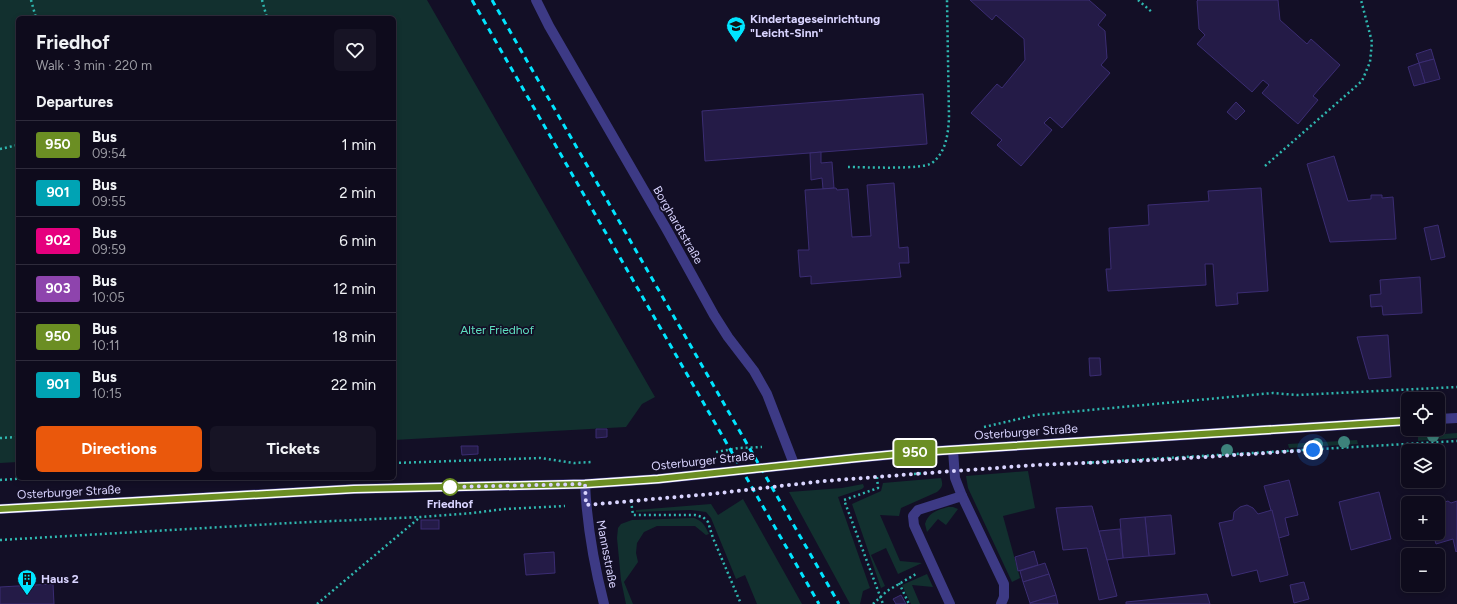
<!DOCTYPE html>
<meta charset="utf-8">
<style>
body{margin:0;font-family:Figtree,sans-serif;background:#171425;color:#f1f3f6;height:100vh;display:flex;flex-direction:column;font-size:15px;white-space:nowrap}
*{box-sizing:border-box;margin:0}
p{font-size:13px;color:#9b9ba3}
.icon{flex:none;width:22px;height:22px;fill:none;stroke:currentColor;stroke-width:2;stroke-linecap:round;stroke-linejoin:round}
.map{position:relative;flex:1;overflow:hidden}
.details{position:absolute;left:16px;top:16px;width:380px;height:464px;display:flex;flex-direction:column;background:#0e0b1c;border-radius:6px;box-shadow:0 2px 6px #0003,0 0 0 1px #2e2b3b}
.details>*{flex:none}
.badge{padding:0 8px;border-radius:3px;font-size:14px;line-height:26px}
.controls{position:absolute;left:1401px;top:392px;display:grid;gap:8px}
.controls a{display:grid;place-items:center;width:44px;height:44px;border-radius:6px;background:#0e0b1c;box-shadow:0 2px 6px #0003,0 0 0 1px #2e2b3b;font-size:20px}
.you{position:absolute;width:20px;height:20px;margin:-10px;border:3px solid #fff;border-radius:50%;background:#1a73e8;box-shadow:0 0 0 6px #1a73e833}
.map>.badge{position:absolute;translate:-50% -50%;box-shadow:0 0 0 2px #fff}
h2{padding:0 20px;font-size:15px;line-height:36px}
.round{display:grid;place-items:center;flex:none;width:42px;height:42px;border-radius:6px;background:#171425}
.head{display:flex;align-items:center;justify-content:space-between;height:68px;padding:0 20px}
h1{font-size:19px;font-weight:700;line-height:30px}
.cta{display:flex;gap:8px;margin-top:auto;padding:8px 20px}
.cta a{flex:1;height:46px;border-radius:6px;background:#ea580c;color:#fff;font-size:16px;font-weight:700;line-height:46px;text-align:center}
.cta a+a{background:#171425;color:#f1f3f6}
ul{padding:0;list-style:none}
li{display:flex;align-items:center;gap:12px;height:48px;padding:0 20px;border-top:1px solid #2e2b3b}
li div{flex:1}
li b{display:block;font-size:15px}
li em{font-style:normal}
li .badge{min-width:44px;font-weight:700;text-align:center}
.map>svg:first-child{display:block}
.green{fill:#12302f}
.building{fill:#241b47;stroke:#3b2d73}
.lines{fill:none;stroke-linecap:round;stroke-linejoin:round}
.path{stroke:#2fb8b0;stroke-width:2.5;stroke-dasharray:2 3;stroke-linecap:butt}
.service{stroke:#3d3a85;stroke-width:10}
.minor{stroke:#3d3a85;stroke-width:10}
.tertiary{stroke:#3d3a85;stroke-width:10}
.rail{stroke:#00e5ff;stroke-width:3;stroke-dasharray:6 5;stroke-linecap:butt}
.tree{fill:#3d827b}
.line-casing{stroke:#fff;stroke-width:9}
.line{stroke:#6b8e23;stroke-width:6}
.walk{stroke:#d9d4ff;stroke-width:4;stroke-dasharray:0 7.2}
.stop-dot{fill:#fff;stroke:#6b8e23;stroke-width:2}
.labels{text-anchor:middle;stroke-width:3.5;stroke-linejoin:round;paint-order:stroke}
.poi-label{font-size:12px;font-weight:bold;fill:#d9d4ff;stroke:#130f26;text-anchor:start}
.street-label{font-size:12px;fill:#d9d4ff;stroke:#130f26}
.park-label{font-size:12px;fill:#5fe0c0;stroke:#130f26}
.stop-label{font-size:12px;font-weight:bold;fill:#d9d4ff;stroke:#130f26}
</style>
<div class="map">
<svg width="1457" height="604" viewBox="0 0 1457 604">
<rect width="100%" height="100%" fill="#130f26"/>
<!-- green -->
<g class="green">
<path d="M0 0H427L655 397 642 404 626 427 394 440V18H18V462L0 463Z"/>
<path d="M1457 433V438L1418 441V436Z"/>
<path d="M1357 440 1358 444 1289 448 1288 444Z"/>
<path d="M1028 471 1035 508 1003 516 1020 578 1012 582 968 488 966 476Z"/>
<path d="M941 478C943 485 943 487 937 492L901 508 899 516 880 515 900 561 922 563 898 574 886 548 871 555 885 586 881 588 852 504 881 491 883 483Z"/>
<path d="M863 484 864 487 862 489 838 497 870 588 863 591 860 604H850L789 492 842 488Z"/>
<path d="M743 499 802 604H757L745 575 736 579 711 518 706 512 691 510 636 512V510L711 504 718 515Z"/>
<path d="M948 507H953L958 509 946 525 938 519 927 532 925 524C928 513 937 510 948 507Z"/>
<path d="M694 518C703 521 705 526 709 534L706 535 695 526H657L644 532 637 543 636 553 638 562 624 582 633 604H626L621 580 617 538 618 528 621 524 632 520Z"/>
<path d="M927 574 933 587 912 585 920 604H911L902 585Z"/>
</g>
<!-- building -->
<g class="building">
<path d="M970 0H1089L1106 15 1098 25 1105 31 1107 58 1101 65 1110 73 1062 128 1050 117 1044 123 1052 130 1021 166 997 145 1002 140 971 113 997 84 1002 88 1025 60 1024 39 996 15 992 20Z"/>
<path d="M1198 0H1278L1280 20 1307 44 1311 39 1340 65 1313 96 1318 100 1298 124 1262 93 1269 85 1263 80 1252 92 1197 44 1205 35 1199 29 1197 1Z"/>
<path d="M1431 49 1434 59 1419 63 1416 54Z"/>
<path d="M1434 59 1440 79 1425 83 1419 63Z"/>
<path d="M1419 63 1425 83 1414 86 1408 67Z"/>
<path d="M923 94 927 144 705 161 702 111Z"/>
<path d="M1236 102 1245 111 1236 120 1227 112Z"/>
<path d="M821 152V163L832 162 834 188 823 189 822 178 811 180 810 153Z"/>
<path d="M1334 156 1348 201 1371 199V195H1382V198L1393 197 1396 239 1330 242 1307 164Z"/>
<path d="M894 183 899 248 908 247 909 263H899L901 277 811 284V276L800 277 798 250H809L805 190 836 188 837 190 848 189 852 237 871 236 867 185Z"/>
<path d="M1261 188 1268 291 1237 293 1238 304 1216 306 1213 264H1205L1206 285 1108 291 1106 269H1111L1109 228 1149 225 1148 205 1209 201 1208 191Z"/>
<path d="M1438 225 1445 257 1431 260 1424 228Z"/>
<path d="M1420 277 1422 313 1383 315 1382 306 1371 307 1370 295 1381 294 1380 280Z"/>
<path d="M1388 335 1391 377 1369 379 1357 337Z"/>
<path d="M1089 358H1100L1101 375 1090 376Z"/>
<path d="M596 429H607V437L596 438Z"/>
<path d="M461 446H478V454L462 455Z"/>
<path d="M1289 480 1298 515 1285 518 1289 535 1279 538 1264 486Z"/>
<path d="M1379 492 1391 539 1351 550 1339 502Z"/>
<path d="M1448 501 1451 503 1457 501V551L1456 552 1453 539 1436 544 1433 533H1438V504Z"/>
<path d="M1247 505 1253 508 1258 514 1272 510 1288 575 1260 582 1257 570 1232 576 1219 523 1233 520 1234 512 1240 507Z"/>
<path d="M1092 506 1117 596 1099 600 1087 548 1063 550 1056 508Z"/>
<path d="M1171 515 1175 554 1149 556 1145 517Z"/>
<path d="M1145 517 1149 556 1123 558 1120 519Z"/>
<rect x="421" y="520" width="18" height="9"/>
<path d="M1120 529 1123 558 1107 560 1099 531Z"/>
<path d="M1034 551 1038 565 1018 571 1015 557Z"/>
<path d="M554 552 555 573 526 575 524 554Z"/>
<path d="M1045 563 1049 574 1023 582 1020 571Z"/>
<path d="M1049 574 1056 595 1030 603 1023 582Z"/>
<path d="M1304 582 1309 599 1294 603 1290 585Z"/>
<path d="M53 584 54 604H0V587Z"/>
<path d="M1207 594 1210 604H1126V602Z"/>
<path d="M901 595 906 604H896L893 599Z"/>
<path d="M1056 595 1058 604H1030V603Z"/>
</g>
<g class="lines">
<!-- path -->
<g class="path">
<path d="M31 0 36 18"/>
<path d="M262 0 267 18"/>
<path d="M1138 0 1153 13"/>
<path d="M0 149 18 145"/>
<path d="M1265 166 1362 81 1370 62 1372 42 1361 0"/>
<path d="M848 167C862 167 923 170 932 163 946 152 948 135 949 118L947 0"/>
<path d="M984 427 1036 415 1273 393 1297 395 1457 387"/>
<path d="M0 438 18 437"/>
<path d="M716 452 739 448 762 447"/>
<path d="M394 463 540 458 574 463 591 462"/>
<path d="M1082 463 1457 441"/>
<path d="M914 474 927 473"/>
<path d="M877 477 878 488 844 500 883 604"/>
<path d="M0 480 29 478"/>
<path d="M631 501 633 515H695L703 517 708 522 713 538 741 604"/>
<path d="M0 540 290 523 420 517 473 513 504 509 565 506"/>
<path d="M899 583 909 604"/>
<path d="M317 604 419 518"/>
<path d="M873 604 887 591 916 574"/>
</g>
<!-- service -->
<g class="service">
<path d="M953 450 955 478 962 496 1004 584V597L1001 604"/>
<path d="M950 604 914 525 913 516 918 510 962 496"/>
</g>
<!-- minor -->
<g class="minor">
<path d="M536 0 549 26 667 230 714 315 728 337 754 371 767 394 794 464"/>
<path d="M585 484C587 525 594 565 604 604"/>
</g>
<!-- tertiary -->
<g class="tertiary">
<path d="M1438 419 1457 418"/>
<path d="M0 509 354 489 585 484 658 479 856 458 919 452 1408 421"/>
</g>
<!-- rail -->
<g class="rail">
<path d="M472 0 819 604"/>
<path d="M492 0 839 604"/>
</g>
</g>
<!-- trees -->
<g class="tree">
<circle cx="1433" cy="436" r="6"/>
<circle cx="1344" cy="442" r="6"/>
<circle cx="1317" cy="444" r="6"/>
<circle cx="1227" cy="450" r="6"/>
</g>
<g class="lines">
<!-- line casing -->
<g class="line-casing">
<path id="line" d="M0 509 354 489 585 484 658 479 856 458 919 452 1408 421"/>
</g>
<!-- line -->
<use href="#line" class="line"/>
<!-- walk -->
<path class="walk" d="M450 487 585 484 586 505 711 494 824 481 954 471 1037 465 1157 460 1313 450"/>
</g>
<!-- icons -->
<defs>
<g id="school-pin" transform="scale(1)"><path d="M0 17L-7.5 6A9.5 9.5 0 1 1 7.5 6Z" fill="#00e5ff" stroke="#130f26"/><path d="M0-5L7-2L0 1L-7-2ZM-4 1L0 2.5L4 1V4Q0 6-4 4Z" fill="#111"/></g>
<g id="building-pin" transform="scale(1)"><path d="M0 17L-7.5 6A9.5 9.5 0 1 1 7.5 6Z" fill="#00e5ff" stroke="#130f26"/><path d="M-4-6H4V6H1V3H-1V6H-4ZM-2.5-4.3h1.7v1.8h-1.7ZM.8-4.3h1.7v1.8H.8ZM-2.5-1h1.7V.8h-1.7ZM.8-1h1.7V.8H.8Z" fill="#111"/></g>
</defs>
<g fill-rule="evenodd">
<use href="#school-pin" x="736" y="26"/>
<use href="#building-pin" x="27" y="579"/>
</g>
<!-- markers -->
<circle class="stop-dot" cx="450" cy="487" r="8"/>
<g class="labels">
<!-- poi labels -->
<g class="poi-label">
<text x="750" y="23">Kindertageseinrichtung<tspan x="750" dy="14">"Leicht-Sinn"</tspan></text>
<text x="41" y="583">Haus 2</text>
</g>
<!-- street labels -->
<g class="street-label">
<text transform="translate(678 225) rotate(60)" y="4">Borghardtstraße</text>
<text transform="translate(1026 432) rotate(-4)" y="4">Osterburger Straße</text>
<text transform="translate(703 461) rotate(-6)" y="4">Osterburger Straße</text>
<text transform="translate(69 492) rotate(-3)" y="4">Osterburger Straße</text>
<text transform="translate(607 554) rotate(79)" y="4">Mannsstraße</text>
</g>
<!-- park labels -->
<g class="park-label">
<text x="497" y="334">Alter Friedhof</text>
</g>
<!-- stop labels -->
<g class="stop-label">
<text x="450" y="508">Friedhof</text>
</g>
</g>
</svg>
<div class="controls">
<a><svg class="icon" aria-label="locate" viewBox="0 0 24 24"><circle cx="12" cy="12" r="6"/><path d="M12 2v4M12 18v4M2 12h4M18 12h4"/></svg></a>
<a><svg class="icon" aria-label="layers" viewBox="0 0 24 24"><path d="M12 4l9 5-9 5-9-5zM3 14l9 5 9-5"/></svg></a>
<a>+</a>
<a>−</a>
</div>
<div class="you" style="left:1313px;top:450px"></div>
<b class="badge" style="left:915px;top:453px;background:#6b8e23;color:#fff">950</b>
<section class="details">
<div class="head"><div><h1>Friedhof</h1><p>Walk · 3 min · 220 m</p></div><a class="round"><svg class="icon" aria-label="heart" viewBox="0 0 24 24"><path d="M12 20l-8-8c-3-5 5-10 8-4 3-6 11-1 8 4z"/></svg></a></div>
<h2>Departures</h2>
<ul>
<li><span class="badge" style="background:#6b8e23;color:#fff">950</span><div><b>Bus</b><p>09:54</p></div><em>1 min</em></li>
<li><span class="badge" style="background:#00a3b4;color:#fff">901</span><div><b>Bus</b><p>09:55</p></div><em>2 min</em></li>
<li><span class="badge" style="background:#e6007e;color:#fff">902</span><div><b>Bus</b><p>09:59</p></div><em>6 min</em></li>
<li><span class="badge" style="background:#8e44ad;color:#fff">903</span><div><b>Bus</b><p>10:05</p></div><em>12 min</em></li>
<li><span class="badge" style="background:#6b8e23;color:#fff">950</span><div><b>Bus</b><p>10:11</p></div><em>18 min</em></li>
<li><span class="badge" style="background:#00a3b4;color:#fff">901</span><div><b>Bus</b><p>10:15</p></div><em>22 min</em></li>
</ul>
<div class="cta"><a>Directions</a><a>Tickets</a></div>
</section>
</div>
